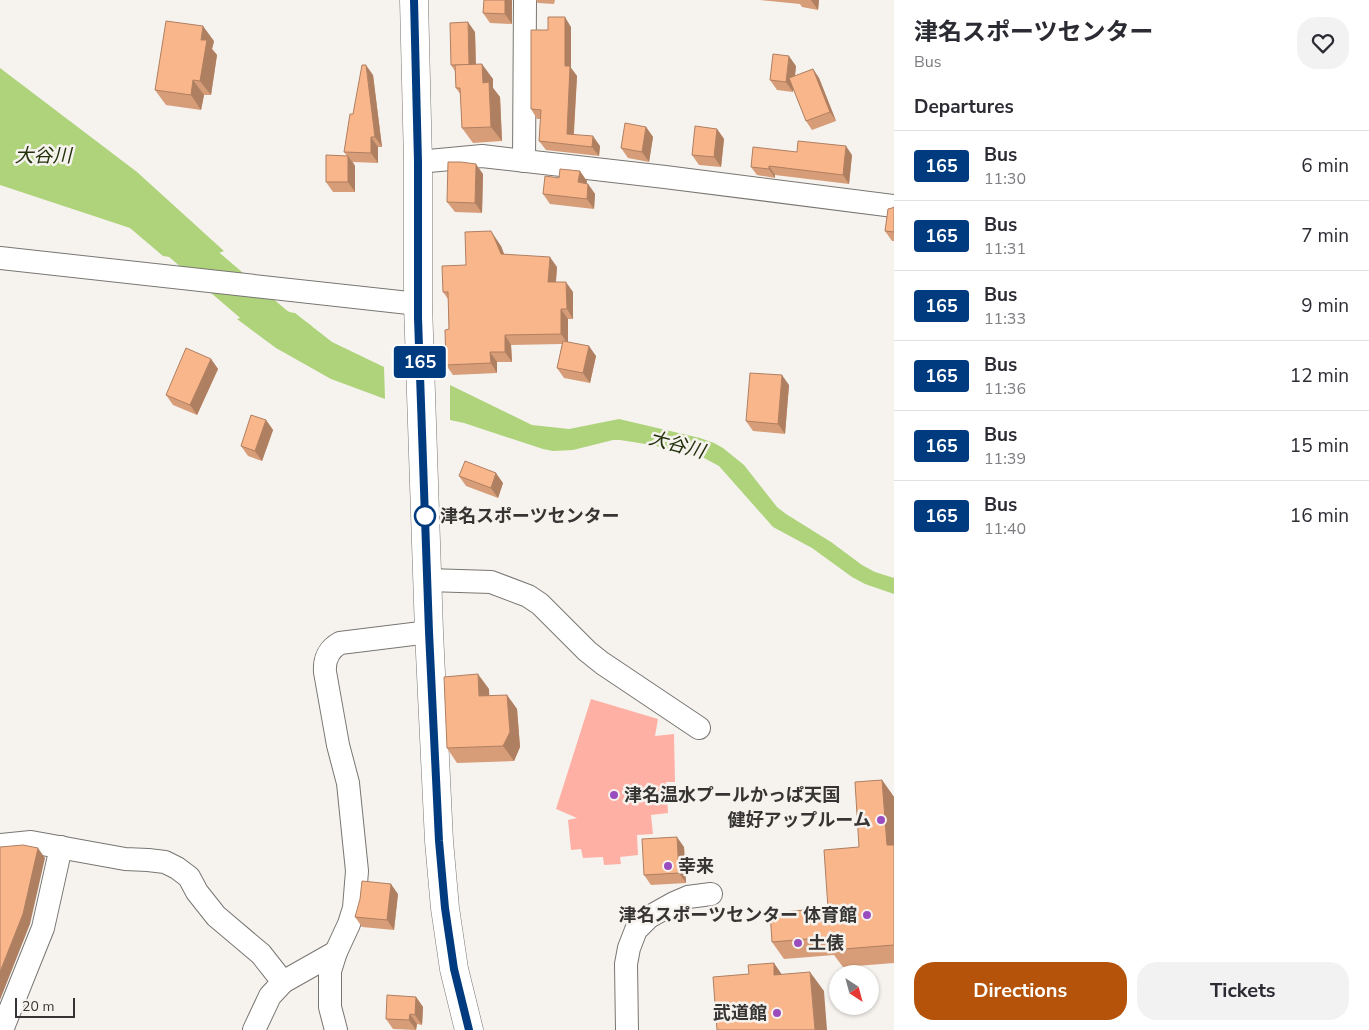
<!DOCTYPE html>
<meta charset="utf-8">
<style>
body{margin:0;font-family:"Nunito Sans","Noto Sans JP",sans-serif;background:#f2f2f3;color:#2b2b33;height:100vh;display:flex;flex-direction:column;font-size:19px;white-space:nowrap}
*{box-sizing:border-box;margin:0}
p{font-size:16px;color:#7c7c81}
.icon{flex:none;width:28px;height:28px;fill:none;stroke:currentColor;stroke-width:2;stroke-linecap:round;stroke-linejoin:round}
.map{position:relative;flex:1;overflow:hidden}
.sheet{display:flex;flex-direction:column;background:#fff;width:475px}
.sheet>*{flex:none}
.badge{padding:0 10px;border-radius:4px;font-size:18px;line-height:32px}
.needle{width:32px;rotate:144deg}
.controls{position:absolute;left:829px;top:965px;display:grid;gap:10px}
.controls a{display:grid;place-items:center;width:50px;height:50px;border-radius:50%;background:#fff;box-shadow:0 1px 4px #0004;font-size:25px}
.scale{position:absolute;left:15px;bottom:12px;width:60px;box-sizing:border-box;padding-left:5px;border:2px solid #363533;border-top:0;font-size:14px;line-height:18px;white-space:nowrap;color:#363533;-webkit-text-stroke:4px #f6f3ef;paint-order:stroke}
.map>.badge{position:absolute;translate:-50% -50%;box-shadow:0 0 0 2px #fff}
h2{padding:0 20px;font-size:19px;line-height:45px}
.round{display:grid;place-items:center;flex:none;width:52px;height:52px;border-radius:20px;background:#f2f2f3}
.headline{display:flex;align-items:center;justify-content:space-between;height:85px;padding:0 20px}
h1{font-size:24px;font-weight:700;line-height:38px}
.cta{display:flex;gap:10px;margin-top:auto;padding:10px 20px}
.cta a{flex:1;height:58px;border-radius:20px;background:#b45309;color:#fff;font-size:20px;font-weight:700;line-height:58px;text-align:center}
.cta a+a{background:#f2f2f3;color:#2b2b33}
ul{padding:0;list-style:none}
li{display:flex;align-items:center;gap:15px;height:70px;padding:0 20px;border-top:1px solid #e1e1e2}
li div{flex:1}
li b{display:block;font-size:19px}
li em{font-style:normal}
li .badge{min-width:55px;font-weight:700;text-align:center}
main{display:flex;flex:1;min-height:0}
.map>svg:first-child{display:block}
.green{fill:#feb0a5}
.water{fill:#aed37b}
.lines{fill:none;stroke-linecap:round;stroke-linejoin:round}
.river{stroke:#aed37b;stroke-width:36}
.minor-casing{stroke:#787672;stroke-width:24}
.highway-casing{stroke:#787672;stroke-width:29}
.minor{stroke:#fff;stroke-width:22}
.highway{stroke:#fff;stroke-width:28}
.wall{fill:#d79d78}
.shaded-wall{fill:#af7f61}
.building{fill:#fab68b;stroke:#af7f61}
.line-casing{stroke:#fff;stroke-width:11}
.line{stroke:#003b80;stroke-width:8}
.stop-dot{fill:#fff;stroke:#003b80;stroke-width:2.5}
.poi-dot{fill:#994dbf;stroke:#f6f3ef;stroke-width:2}
.labels{text-anchor:middle;stroke-width:5;stroke-linejoin:round;paint-order:stroke}
.stop-label{font-size:18px;font-weight:bold;fill:#363533;stroke:#f6f3ef;text-anchor:start}
.poi-label{font-size:18px;font-weight:bold;fill:#363533;stroke:#f6f3ef;text-anchor:start}
.water-label{font-size:19px;font-style:italic;fill:#22300b;stroke:#f6f3ef}
</style>
<main>
<div class="map">
<svg width="894" height="1030" viewBox="0 0 894 1030">
<rect width="100%" height="100%" fill="#f6f3ef"/>
<!-- green -->
<path class="green" d="M591 699 658 719 655 736 674 734 675 782H666L668 813 651 815 653 834 637 835 638 855 620 857 621 864 604 865 603 857 583 858 581 849 571 850 568 820 577 818 556 809Z"/>
<!-- water -->
<g class="water">
<path d="M0 68 137 172 224 251 198 261 163 256 130 228 0 185Z"/>
<path d="M266 309 295 313 332 342 384 367 385 399 331 379 276 348 237 319Z"/>
<path d="M450 385 532 425 569 429 619 419 700 438 714 443 723 448 744 465 777 507 786 514 831 542 862 565 875 572 894 578V594L865 584 852 577 812 548 773 527 719 466 704 458 652 445 620 440H613L573 450 553 451 543 449 464 423 450 420Z"/>
</g>
<g class="lines">
<!-- river -->
<path class="river" d="M163 228 276 325 299 339"/>
<!-- minor casing -->
<g class="minor-casing">
<g id="minor">
<path d="M524 161 525 0"/>
<path d="M418 162 482 156 665 177 894 206"/>
<path d="M0 258 418 304"/>
<path d="M428 580 491 582 528 596 540 604 587 651 602 663 699 728"/>
<path d="M0 845 31 842 125 859 148 860 165 862 177 868 189 877 197 892 216 916 261 954 283 982"/>
<path d="M2 1030 43 928 61 847"/>
<path d="M254 1030 270 996 283 982 336 952"/>
<path d="M336 1030 330 1007V971L336 952 349 924 354 908 357 871 348 783 338 745 325 672C324 659 329 649 340 643L429 632"/>
<path d="M627 1030 626 964 629 948 636 930 649 917 674 903 688 897 711 894"/>
</g>
</g>
<!-- highway casing -->
<g class="highway-casing">
<path id="highway" d="M414 0 418 162V304L429 632 439 841 445 908 454 969 469 1030"/>
</g>
<!-- minor -->
<use href="#minor" class="minor"/>
<!-- highway -->
<use href="#highway" class="highway"/>
</g>
<!-- wall -->
<g class="wall">
<path d="M484 0H512V24L490 23 483 13Z"/>
<path d="M536 0H555L554 4 538 3Z"/>
<path d="M760 0H819L818 10 802 7 800 4Z"/>
<path d="M571 27V68L577 76 574 134 600 146 599 156 546 150 539 141 541 119H537L531 109 548 30Z"/>
<path d="M475 32 476 64 493 79V88L500 97 502 141 473 143 462 128 461 95 456 88 455 71 451 65Z"/>
<path d="M214 41 212 49 217 55 211 95H204L201 110 166 105 155 90Z"/>
<path d="M796 66 795 76 813 69 819 78 836 121 812 130 806 121 793 88V92L777 90 770 80Z"/>
<path d="M373 75 382 147H378V163L353 162 355 166V192H333L326 182 347 156 344 152 353 114Z"/>
<path d="M646 127 653 137 649 162 628 158 621 148Z"/>
<path d="M717 129 724 139 721 167 699 165 692 155Z"/>
<path d="M797 152 852 155 849 184 775 175V178L757 175 751 167Z"/>
<path d="M483 174 482 213 455 212 447 202Z"/>
<path d="M587 181 586 184H588L595 194 594 209 550 204 543 194Z"/>
<path d="M894 207V241H892L885 231 892 208Z"/>
<path d="M501 246 504 254 557 267 556 282 573 292V319H568V342L596 356 590 383 564 378 557 368 562 344 511 345 512 362H497V373L453 375 446 365 449 329 448 299 443 292 466 265Z"/>
<path d="M211 359 218 369 197 415 173 405 166 395Z"/>
<path d="M789 385 785 434 753 431 746 421Z"/>
<path d="M266 420 273 430 262 461 248 456 241 446Z"/>
<path d="M459 476 503 483 498 498 466 486Z"/>
<path d="M489 689V696L507 695 517 709 520 747 514 761 457 763 447 748Z"/>
<path d="M882 780 894 797V963L843 967 834 955 784 959 772 942 828 908 859 847Z"/>
<path d="M684 847 686 883 651 885 644 875Z"/>
<path d="M398 894 394 930 362 927 355 917Z"/>
<path d="M416 997 423 1007 422 1025 417 1024 416 1030 393 1029 386 1019Z"/>
</g>
<!-- shaded-wall -->
<g class="shaded-wall">
<path d="M505 0H512V24L505 14Z"/>
<path d="M811 0H819L818 10Z"/>
<path d="M565 17 571 27V68L577 76 573 143 567 134 565 66Z"/>
<path d="M468 22 475 32 476 75 469 65Z"/>
<path d="M203 26 214 41 212 49 217 55 211 95 200 81 201 40Z"/>
<path d="M789 56 796 66 793 92 786 82Z"/>
<path d="M482 64 493 79V88L500 97 502 141 491 127 483 83Z"/>
<path d="M366 65 373 75 382 147 375 137Z"/>
<path d="M813 69 819 78 836 121 830 112Z"/>
<path d="M193 80 204 95 201 110 191 95Z"/>
<path d="M646 127 653 137 649 162 642 152Z"/>
<path d="M717 129 724 139 721 167 714 157Z"/>
<path d="M593 136 600 146 599 156 592 147Z"/>
<path d="M371 137 378 147V163L371 153Z"/>
<path d="M846 146 852 155 849 184 843 175Z"/>
<path d="M348 156 355 166V192L348 182Z"/>
<path d="M476 164 483 174 482 213 475 203Z"/>
<path d="M769 166 775 175V178L769 169Z"/>
<path d="M580 171 587 181 585 192 578 182Z"/>
<path d="M588 184 595 194 594 209 587 199Z"/>
<path d="M491 231 501 246 508 264 501 254Z"/>
<path d="M550 257 557 267 555 292 548 282Z"/>
<path d="M566 282 573 292V319L567 309Z"/>
<path d="M561 309 568 319V344L561 334Z"/>
<path d="M505 335 511 345 512 362 505 352Z"/>
<path d="M589 346 596 356 590 383 583 373Z"/>
<path d="M490 352 497 362V373L491 363Z"/>
<path d="M211 359 218 369 197 415 190 405Z"/>
<path d="M782 375 789 385 785 434 778 424Z"/>
<path d="M266 420 273 430 262 461 255 451Z"/>
<path d="M496 473 503 483 498 498 491 488Z"/>
<path d="M478 674 489 689 490 711 479 696Z"/>
<path d="M507 695 517 709 520 747 514 761 503 746Z"/>
<path d="M882 780 894 797V855L887 845Z"/>
<path d="M677 837 684 847 686 883 679 873Z"/>
<path d="M38 848 45 858 30 924 0 1000V972Z"/>
<path d="M391 884 398 894 394 930 387 920Z"/>
<path d="M774 963 787 982 774 975Z"/>
<path d="M810 972 824 991 827 1030H815Z"/>
<path d="M416 997 423 1007 422 1025 415 1015Z"/>
<path d="M410 1014 417 1024 416 1030 409 1020Z"/>
</g>
<!-- building -->
<g class="building">
<path d="M484 0H505V14L483 13Z"/>
<path d="M548 17H565V66H570L567 134 593 136 592 147 539 141 541 110 531 109V30H548Z"/>
<path d="M166 21 203 26 201 40H207L200 81 193 80 191 95 155 90Z"/>
<path d="M468 22 469 65H451L450 23Z"/>
<path d="M773 54 789 56 786 82 770 80Z"/>
<path d="M482 64 483 83 489 82 491 127 462 128 460 88H456L455 65Z"/>
<path d="M362 65H366L375 137H371V153L344 152 350 114H353Z"/>
<path d="M813 69 830 112 806 121 789 78Z"/>
<path d="M625 123 646 127 642 152 621 148Z"/>
<path d="M695 126 717 129 714 157 692 155Z"/>
<path d="M798 141 846 146 843 175 769 166V169L751 167 753 147 797 152Z"/>
<path d="M326 155 348 156V182H326Z"/>
<path d="M448 162H461L476 164 475 203 447 202Z"/>
<path d="M560 169 580 171 578 182 588 184 587 199 543 194 545 176 559 178Z"/>
<path d="M894 207V232L885 231 888 209 892 208Z"/>
<path d="M491 231 494 237 501 254 550 257 548 282H566L567 309H561V334L505 335V352H490L491 363 446 365 445 330 449 329 448 292H443L442 266 466 265 465 232Z"/>
<path d="M563 341 589 346 583 373 557 368Z"/>
<path d="M186 348 211 359 190 405 166 395Z"/>
<path d="M750 373 782 375 778 424 746 421Z"/>
<path d="M251 415 266 420 255 451 241 446Z"/>
<path d="M465 461 496 473 491 488 459 476Z"/>
<path d="M478 674 479 696 507 695 510 732 503 746 447 748 444 677Z"/>
<path d="M882 780 887 845H894V945L831 950 830 937 772 942 770 913 828 908 824 850 859 847 855 782Z"/>
<path d="M677 837 679 873 644 875 642 839Z"/>
<path d="M23 845 38 848 23 914 0 972V847Z"/>
<path d="M362 881 391 884 387 920 355 917 360 899Z"/>
<path d="M774 963V975L810 972 815 1030H717L713 977 749 974 748 965Z"/>
<path d="M387 995 416 997 415 1015 410 1014 409 1020 386 1019Z"/>
</g>
<g class="lines">
<!-- line casing -->
<g class="line-casing">
<path id="line" d="M414 0 418 162V318L429 632 439 841 445 908 454 969 469 1030"/>
</g>
<!-- line -->
<use href="#line" class="line"/>
</g>
<!-- markers -->
<circle class="stop-dot" cx="425" cy="516" r="10"/>
<g class="poi-dot">
<circle cx="614" cy="795" r="5"/>
<circle cx="881" cy="820" r="5"/>
<circle cx="668" cy="866" r="5"/>
<circle cx="867" cy="915" r="5"/>
<circle cx="798" cy="943" r="5"/>
<circle cx="777" cy="1013" r="5"/>
</g>
<g class="labels">
<!-- stop labels -->
<g class="stop-label">
<text x="440" y="522">津名スポーツセンター</text>
</g>
<!-- poi labels -->
<g class="poi-label">
<text x="624" y="801">津名温水プールかっぱ天国</text>
<text x="871" y="826" text-anchor="end">健好アップルーム</text>
<text x="678" y="872">幸来</text>
<text x="857" y="921" text-anchor="end">津名スポーツセンター 体育館</text>
<text x="808" y="949">土俵</text>
<text x="767" y="1019" text-anchor="end">武道館</text>
</g>
<!-- water labels -->
<g class="water-label">
<text x="43" y="162">大谷川</text>
<text transform="translate(677 444) rotate(15)" y="7">大谷川</text>
</g>
</g>
</svg>
<div class="controls">
<a><svg class="needle" viewBox="-14 -14 28 28"><path d="M0-13l5 13h-10z" fill="#e53935"/><path d="M0 13l5-13h-10z" fill="#7c7c81"/></svg></a>
</div>
<div class="scale">20 m</div>
<b class="badge" style="left:420px;top:362px;background:#003b80;color:#fff">165</b>
</div>
<section class="sheet">
<div class="headline"><div><h1>津名スポーツセンター</h1><p>Bus</p></div><a class="round"><svg class="icon" aria-label="heart" viewBox="0 0 24 24"><path d="M12 20l-8-8c-3-5 5-10 8-4 3-6 11-1 8 4z"/></svg></a></div>
<h2>Departures</h2>
<ul>
<li><span class="badge" style="background:#003b80;color:#fff">165</span><div><b>Bus</b><p>11:30</p></div><em>6 min</em></li>
<li><span class="badge" style="background:#003b80;color:#fff">165</span><div><b>Bus</b><p>11:31</p></div><em>7 min</em></li>
<li><span class="badge" style="background:#003b80;color:#fff">165</span><div><b>Bus</b><p>11:33</p></div><em>9 min</em></li>
<li><span class="badge" style="background:#003b80;color:#fff">165</span><div><b>Bus</b><p>11:36</p></div><em>12 min</em></li>
<li><span class="badge" style="background:#003b80;color:#fff">165</span><div><b>Bus</b><p>11:39</p></div><em>15 min</em></li>
<li><span class="badge" style="background:#003b80;color:#fff">165</span><div><b>Bus</b><p>11:40</p></div><em>16 min</em></li>
</ul>
<div class="cta"><a>Directions</a><a>Tickets</a></div>
</section>
</main>
